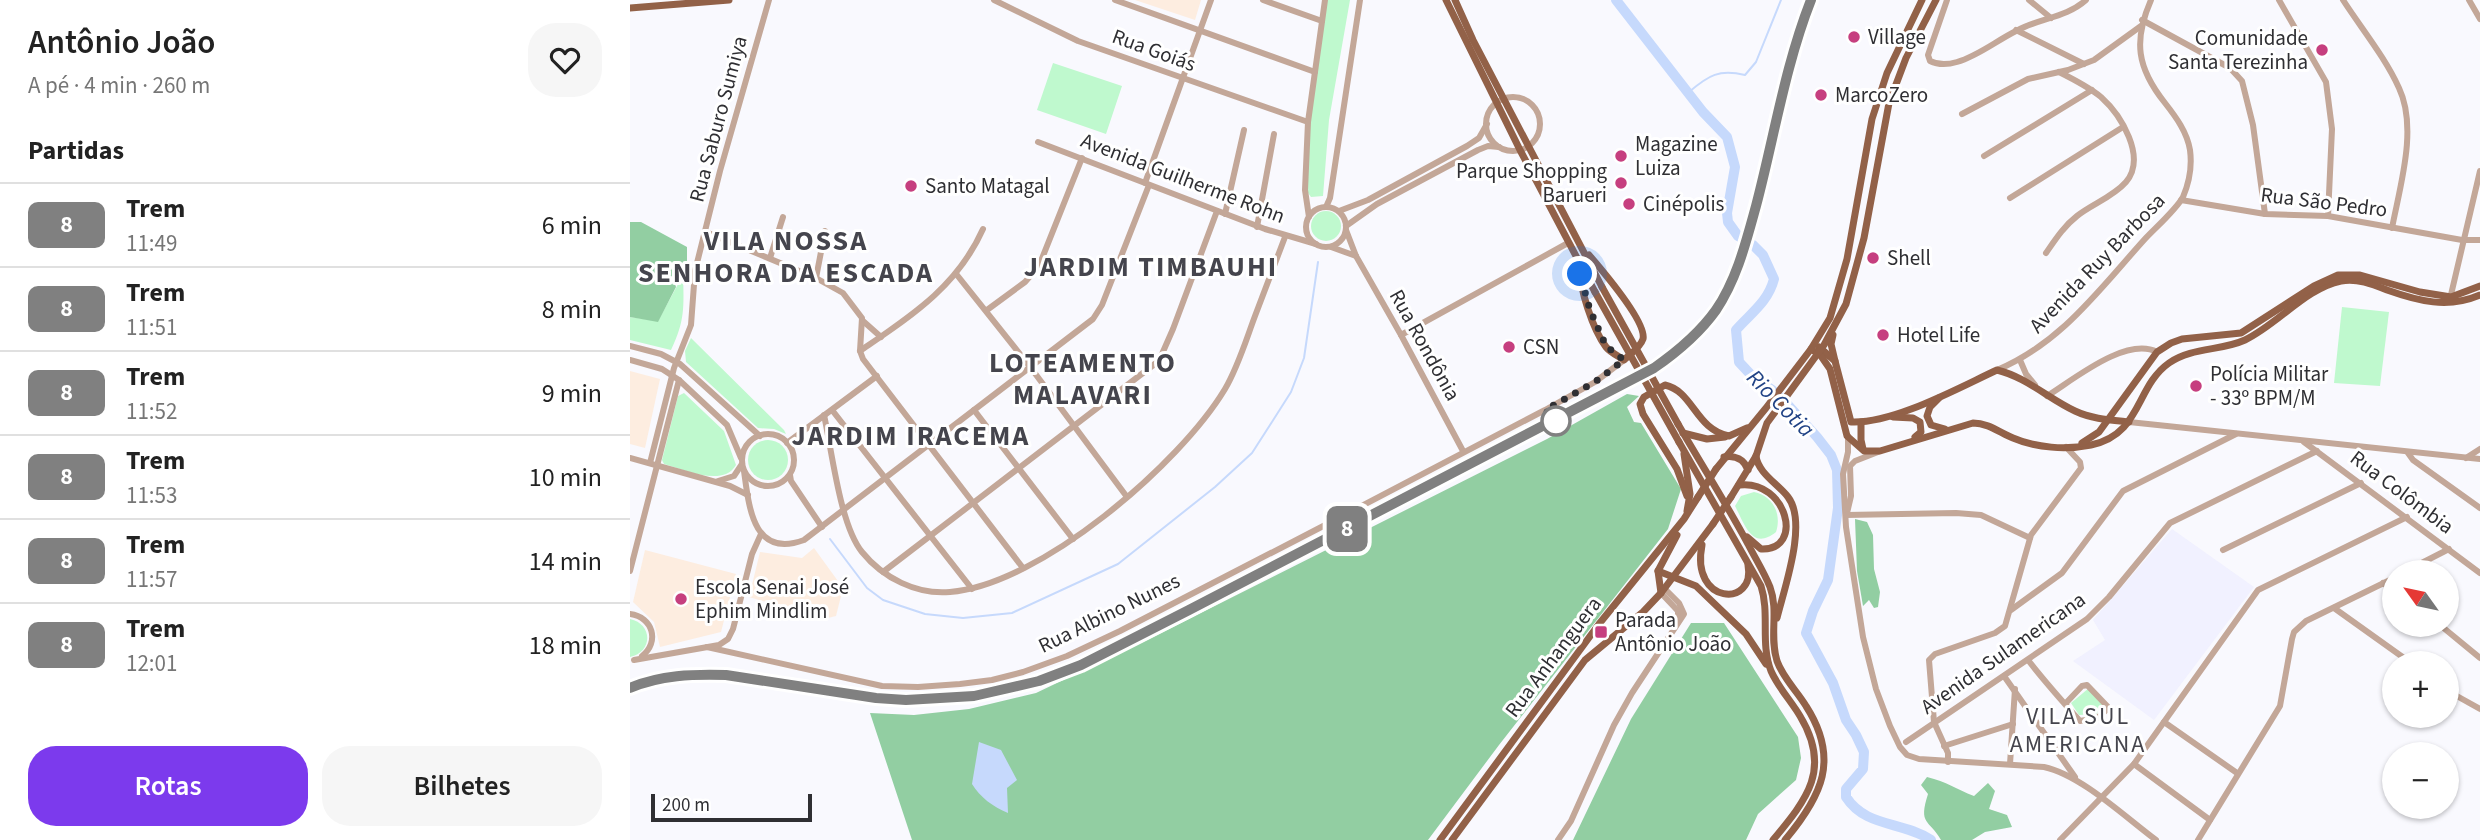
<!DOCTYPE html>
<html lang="pt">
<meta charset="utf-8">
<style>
body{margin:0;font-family:"Source Sans 3",sans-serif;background:#f6f6f6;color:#222;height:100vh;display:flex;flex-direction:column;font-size:26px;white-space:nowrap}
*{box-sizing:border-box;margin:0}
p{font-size:23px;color:#767676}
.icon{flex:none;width:38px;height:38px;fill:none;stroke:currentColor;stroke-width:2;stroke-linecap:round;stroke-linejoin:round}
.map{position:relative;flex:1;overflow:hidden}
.drawer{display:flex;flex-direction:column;background:#fff;width:630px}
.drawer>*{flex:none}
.badge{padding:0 14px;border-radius:10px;font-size:24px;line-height:46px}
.needle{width:46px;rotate:303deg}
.buttons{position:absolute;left:1752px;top:560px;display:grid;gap:14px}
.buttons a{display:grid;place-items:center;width:77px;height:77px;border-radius:50%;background:#fff;box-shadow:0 2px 5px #0004;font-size:35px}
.scale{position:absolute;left:21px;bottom:18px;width:161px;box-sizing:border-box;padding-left:7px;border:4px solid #2f2f33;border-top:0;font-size:19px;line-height:24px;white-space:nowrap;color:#2f2f33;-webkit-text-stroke:5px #fff;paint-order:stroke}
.you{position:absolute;width:35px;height:35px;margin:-18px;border:5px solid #fff;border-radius:50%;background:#1a73e8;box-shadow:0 0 0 10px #1a73e833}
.map>.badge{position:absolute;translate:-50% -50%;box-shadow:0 0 0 4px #fff}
h2{padding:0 28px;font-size:26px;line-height:63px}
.round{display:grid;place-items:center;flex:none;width:74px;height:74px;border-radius:28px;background:#f6f6f6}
.head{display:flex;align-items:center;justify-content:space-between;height:119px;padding:0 28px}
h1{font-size:33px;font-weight:600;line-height:52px}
.button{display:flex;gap:14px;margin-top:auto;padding:14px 28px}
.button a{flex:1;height:80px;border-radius:28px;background:#7c3aed;color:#fff;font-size:28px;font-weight:600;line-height:80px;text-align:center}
.button a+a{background:#f6f6f6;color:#222}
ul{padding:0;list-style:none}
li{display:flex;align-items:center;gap:21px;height:84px;padding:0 28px;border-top:2px solid #e0e0e0}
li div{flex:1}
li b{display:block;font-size:26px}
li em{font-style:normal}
li .badge{min-width:77px;font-weight:700;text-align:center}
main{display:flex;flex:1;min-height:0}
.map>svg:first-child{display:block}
.built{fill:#f1f1ff}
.education{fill:#fdede0}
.green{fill:#bff9ce}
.forest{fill:#92cea2}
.water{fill:#c6d9fc}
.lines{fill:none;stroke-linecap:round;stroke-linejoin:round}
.stream{stroke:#c6d9fc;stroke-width:2}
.river{stroke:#c6d9fc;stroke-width:10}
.minor{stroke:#c3a798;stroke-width:6}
.major{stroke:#926148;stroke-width:7}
.rail{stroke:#727276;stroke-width:2;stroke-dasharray:14 7;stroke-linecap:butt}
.major-bridge{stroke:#926148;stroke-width:7}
.line-casing{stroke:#fff;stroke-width:16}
.line{stroke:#808080;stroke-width:10}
.walk{stroke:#2f2f33;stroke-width:7;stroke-dasharray:0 12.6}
.poi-dot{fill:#c63f7f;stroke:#fff;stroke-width:2.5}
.stop-dot{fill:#fff;stroke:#808080;stroke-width:3.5}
.labels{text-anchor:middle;stroke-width:6;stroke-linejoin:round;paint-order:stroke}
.poi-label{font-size:21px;fill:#2f2f33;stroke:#fff;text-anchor:start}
.street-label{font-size:21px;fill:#2f2f33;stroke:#fff}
.water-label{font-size:23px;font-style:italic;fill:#214385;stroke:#fff}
.quarter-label{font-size:24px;letter-spacing:2px;fill:#45454d;stroke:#fff}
.district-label{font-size:28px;font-weight:bold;letter-spacing:2px;fill:#45454d;stroke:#fff}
</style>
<main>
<section class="drawer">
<div class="head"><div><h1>Antônio João</h1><p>A pé · 4 min · 260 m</p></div><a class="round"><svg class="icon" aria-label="heart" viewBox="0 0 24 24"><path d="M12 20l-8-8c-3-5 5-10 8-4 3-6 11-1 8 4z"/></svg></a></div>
<h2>Partidas</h2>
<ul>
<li><span class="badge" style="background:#808080;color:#fff">8</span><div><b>Trem</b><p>11:49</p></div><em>6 min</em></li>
<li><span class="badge" style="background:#808080;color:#fff">8</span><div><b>Trem</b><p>11:51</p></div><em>8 min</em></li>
<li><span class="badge" style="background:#808080;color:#fff">8</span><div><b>Trem</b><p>11:52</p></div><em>9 min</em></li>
<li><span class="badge" style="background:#808080;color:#fff">8</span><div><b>Trem</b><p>11:53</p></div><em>10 min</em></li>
<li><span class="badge" style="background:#808080;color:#fff">8</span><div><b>Trem</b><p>11:57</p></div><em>14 min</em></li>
<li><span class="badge" style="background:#808080;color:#fff">8</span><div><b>Trem</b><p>12:01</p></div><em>18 min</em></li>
</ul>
<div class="button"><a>Rotas</a><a>Bilhetes</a></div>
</section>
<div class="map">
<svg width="1850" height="840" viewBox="0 0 1850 840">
<rect width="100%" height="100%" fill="#f9f9fe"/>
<!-- built -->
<path class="built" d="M1542 529 1624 587 1524 720 1443 661 1475 640 1463 620Z"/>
<!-- education -->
<g class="education">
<path d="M505 0H571L565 20Z"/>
<path d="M0 371 30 379 15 448 0 444Z"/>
<path d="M184 548 213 588 206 616 198 618 184 616 119 597 130 552 172 558Z"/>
<path d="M15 550 106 574 91 632 30 647 24 622 3 602Z"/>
</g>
<!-- green -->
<g class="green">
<path d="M697 0H720L699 120 693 196 681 197 676 190 679 115Z"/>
<path d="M423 63 492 86 476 134 407 110Z"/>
<circle cx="696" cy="226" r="15"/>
<path d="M53 275C54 307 55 321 41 350L0 340V317L28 321Z"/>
<path d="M1712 307 1759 312 1750 386 1704 383Z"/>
<path d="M61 338 154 430 156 434 144 429 128 428 56 362 55 351Z"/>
<path d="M54 393 94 431 106 465C93 488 53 469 34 464L32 460 48 396Z"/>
<circle cx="138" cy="460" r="20"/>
<path d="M1124 492C1143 496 1152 514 1146 532 1122 551 1115 525 1105 506L1111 496Z"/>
<path d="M0 619C23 624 23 652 0 657Z"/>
<path d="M1459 688 1473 706 1466 714 1449 715 1441 703Z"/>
</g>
<!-- forest -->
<g class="forest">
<path d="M0 222H11L57 247V271L44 272 43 278 46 287 28 322 0 317Z"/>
<path d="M997 394 1009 396 997 407 1004 422 1011 423 1051 489 1038 529 869 745 798 840H282L240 713 284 715 339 709 406 693 517 640 917 439Z"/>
<path d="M1225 519 1237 522 1243 535 1244 569 1250 592 1248 607 1244 608 1239 600 1233 606 1227 571Z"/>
<path d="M1061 623H1094L1168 737 1171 758 1166 780 1128 814 1116 840H943L1001 719Z"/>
<path d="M1297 777C1317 782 1326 789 1344 796L1358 783 1365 791 1359 809 1377 815 1382 827 1355 832 1342 840H1311C1299 819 1288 825 1298 794L1291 785Z"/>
</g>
<!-- water -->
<path class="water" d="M349 742 371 750 387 780 377 788 378 813C363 807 350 797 342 784Z"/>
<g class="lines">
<!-- stream -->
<g class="stream">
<path d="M1059 92C1079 75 1089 69 1115 75L1126 62 1151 0"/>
<path d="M200 539 237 588 253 600 295 614 333 618 382 613 488 564 585 487 622 453 640 425 661 392 674 358 688 262"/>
</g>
<!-- river -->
<path class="river" d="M986 0 1073 112 1097 137 1105 167 1097 213 1098 222 1108 236 1123 245 1133 255 1144 279C1138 302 1121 313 1106 330L1109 362 1123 377 1142 390 1158 405 1187 437 1201 455 1207 470 1208 508 1198 580 1183 611 1176 633 1203 683 1216 720 1226 735 1234 752 1233 769 1216 789V797C1236 828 1273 821 1301 840"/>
<!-- minor -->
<g class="minor">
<path d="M364 0 448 41 678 122"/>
<path d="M485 0 685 72"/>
<path d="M633 0 692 21"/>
<path d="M1317 0 1298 55 1300 61C1308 65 1317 65 1327 62 1348 56 1366 41 1386 31 1409 18 1436 18 1456 0"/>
<path d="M1399 0 1421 18"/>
<path d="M1649 0 1696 82 1702 129 1698 216"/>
<path d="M1713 0C1731 28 1755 57 1769 88 1788 128 1770 186 1762 228"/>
<path d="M1839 0 1850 19"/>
<path d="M1512 20 1600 68 1612 81 1623 125 1635 214"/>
<path d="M1386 30 1454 64"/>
<circle cx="883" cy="124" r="27"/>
<path d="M1332 114 1398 79 1438 70 1464 60 1511 26"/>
<path d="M408 142 635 229 686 244"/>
<path d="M1354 156 1462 90"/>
<path d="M515 183 581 0"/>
<path d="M1380 198 1493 127"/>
<path d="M1551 200 1635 214 1698 216 1832 240H1850"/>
<path d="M696 207 700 198 730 0"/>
<circle cx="696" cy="227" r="20"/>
<path d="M709 211 738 200 837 146 849 138 857 124"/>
<path d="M595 214 614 130"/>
<path d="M679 217 675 190 678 122 695 0"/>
<path d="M716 226 747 204 848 150 858 146 869 147"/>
<path d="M627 227 644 134"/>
<path d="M716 230 726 256 771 335 833 451"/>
<path d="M76 232 186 278 213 293 232 318 230 351 233 359 393 568"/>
<path d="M701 247 726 256"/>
<path d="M1416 253C1425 240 1434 226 1447 216 1462 204 1483 197 1496 182 1517 157 1491 115 1471 97 1459 87 1443 79 1429 72"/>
<path d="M140 258 153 217"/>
<path d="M327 275 401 368 497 497"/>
<path d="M186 278 195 231"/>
<path d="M1820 299 1850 171"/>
<path d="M357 310 395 282 409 266 452 158"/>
<path d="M233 321 251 337"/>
<path d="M771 335 938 243"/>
<path d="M0 346 31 354 50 364 130 436"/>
<path d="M230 351C281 316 327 287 353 229"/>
<path d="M0 360 32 369 49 380 97 425 111 458"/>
<path d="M1390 360 1396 374 1405 385"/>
<path d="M1367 370C1431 343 1468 291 1514 240 1524 229 1546 210 1553 197 1559 183 1562 165 1560 150 1557 132 1546 117 1535 103 1507 68 1503 41 1521 0"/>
<path d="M1417 396C1443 380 1496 336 1527 352"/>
<path d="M202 410 342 589"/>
<path d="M344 410 443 539"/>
<path d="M194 415C202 451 210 525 232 552 253 578 287 595 320 592 410 585 550 464 595 389 608 367 616 340 625 316 635 289 645 263 655 237"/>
<path d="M1499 422 1850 459"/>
<circle cx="138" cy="460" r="26"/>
<path d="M1218 436V452L1213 474 1216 527 1233 637 1246 689 1260 726 1270 747 1277 755 1289 759 1414 767C1451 775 1495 817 1526 840"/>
<path d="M1674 442 1850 573"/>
<path d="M157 443 247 376"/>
<path d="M1778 453 1783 460 1850 508"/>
<path d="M0 458 100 486 118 495"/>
<path d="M1836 458 1850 449"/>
<path d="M20 463 44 368 61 325 65 271 90 171 139 0"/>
<path d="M114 471C119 507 123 559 174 540L463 319 472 305 519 185"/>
<path d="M160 475 161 481 192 527"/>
<path d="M88 481 104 476 112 464"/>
<path d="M1217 513 1221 496 1220 466 1225 461 1248 452"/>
<path d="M1216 515 1326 513 1351 515 1400 538"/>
<path d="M1593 550 1731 483"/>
<path d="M0 571 49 380"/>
<path d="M253 572 526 363 532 354 543 329 587 211"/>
<path d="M1774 572 1819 549"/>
<path d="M1753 583 1764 591"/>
<path d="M1031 593 1048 611V622"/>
<path d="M1704 608 1781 663"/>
<path d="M1381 610 1432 573 1493 491 1606 434"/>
<path d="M0 614C23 617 30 642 12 656"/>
<path d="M1810 625 1850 658"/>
<path d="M77 647 252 686 288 687 330 684 362 680 393 672 437 656 490 631 701 522 915 410 965 382 994 360"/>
<path d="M4 660 89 645 98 639 103 629 122 554 131 534"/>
<path d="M1398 660C1415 682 1432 701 1450 721L1467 718 1479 708 1457 685 1452 686 1435 704"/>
<path d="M1374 676 1445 777"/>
<path d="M1816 690 1850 709"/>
<path d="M1534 722 1607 773"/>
<path d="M1276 742 1457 619 1479 597 1540 523 1687 451"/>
<path d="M1314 746 1383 724"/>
<path d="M1318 762V753L1304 722 1299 660 1305 654 1365 633 1375 626 1401 535 1451 468 1450 462 1436 447"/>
<path d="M1380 764 1385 689"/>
<path d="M1504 764 1580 820"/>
<path d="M928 840 941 821 984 725 1002 693 1054 614 1049 603 1035 589"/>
<path d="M1430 840 1504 764 1628 590 1777 517"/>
<path d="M1568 840 1650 706 1662 639 1664 632 1676 621 1764 578"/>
</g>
<!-- major -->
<g class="major">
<path d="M816 0 890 150 965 292"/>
<path d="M825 0 843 40 972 287"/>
<path d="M0 8 99 0"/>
<path d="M950 267C949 288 963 330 976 347 980 352 988 356 994 360 1000 354 1010 348 1013 339 1017 322 971 269 959 255"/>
<path d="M1203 335 1201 344 1205 361"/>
<path d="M1189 347 1205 361 1221 422C1263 424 1328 388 1367 370 1396 377 1419 399 1445 411 1462 419 1480 420 1499 422"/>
<path d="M1181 349 1191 356 1200 369 1217 436 1234 451H1250L1343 423C1358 423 1369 432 1383 438 1406 448 1436 450 1461 445 1512 434 1505 387 1539 363 1562 347 1591 351 1615 340 1647 325 1676 288 1711 281 1727 278 1742 284 1757 290 1788 301 1818 309 1850 295"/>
<path d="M1309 398 1300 407 1297 416 1301 425 1315 429"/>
<path d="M1263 417 1283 418 1290 422 1291 432 1285 437"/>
<path d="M1231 422V440L1233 449"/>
<path d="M1048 424C1071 464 1096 503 1118 544 1125 558 1134 572 1140 587 1149 611 1139 636 1147 661 1153 678 1167 691 1176 706 1210 759 1192 796 1155 840"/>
<path d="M1053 433 1077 439 1095 437"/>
<path d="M1049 442 1131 586C1140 614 1130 643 1141 671 1148 687 1161 701 1170 716 1202 769 1177 799 1143 840"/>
<path d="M1452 443 1469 432 1527 352 1541 343 1552 339 1611 333 1684 286 1708 275H1730L1790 292 1821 297 1850 286"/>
<path d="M1054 454 1060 494 1057 511"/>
<path d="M1126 456C1128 473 1148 484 1158 497 1178 523 1154 589 1147 618"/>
<path d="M1094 457C1105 455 1114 459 1118 470"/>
<path d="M1086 469 1136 408 1181 349 1200 318 1217 259 1242 119 1257 73 1292 0"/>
<path d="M1109 485C1157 479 1175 551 1131 549L1117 537"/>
<path d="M1057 496 1047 469 1013 414 1010 404 1014 397 1035 385C1063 391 1066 430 1099 436L1117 428"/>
<path d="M1101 497 1126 456 1137 423 1194 345 1216 304 1234 238 1259 103 1276 58 1306 0"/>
<path d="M1047 535 1028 571 1066 586 1116 634 1136 664"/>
<path d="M1072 545C1060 605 1126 608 1118 565"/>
<path d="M1028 571 1031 593"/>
<path d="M810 840 969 624 1054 519 1068 497"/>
<path d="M822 840 955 660 1013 612 1031 593 1083 524"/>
</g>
<!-- rail -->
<path class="rail" d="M0 688C78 655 167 690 246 698 288 703 332 699 373 691 419 681 460 660 501 639 536 622 571 604 605 586 745 515 885 442 1024 368 1047 352 1069 334 1086 310 1106 281 1115 245 1124 211 1143 141 1154 67 1181 0"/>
<!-- major-bridge -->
<g class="major-bridge">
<path d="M972 287 1048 424"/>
<path d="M965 292 1049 442"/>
<path d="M1068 497 1086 469"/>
<path d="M1083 524 1101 497"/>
</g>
</g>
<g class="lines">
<!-- line casing -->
<g class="line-casing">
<path id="line" d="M0 688C30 675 63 674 96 675L246 698 276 700 344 696 409 681 451 665 559 610 1024 368C1047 352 1069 334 1086 310 1107 279 1116 242 1126 206 1144 138 1155 66 1181 0"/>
</g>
<!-- line -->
<use href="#line" class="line"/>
<!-- walk -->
<path class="walk" d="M926 421 915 410 965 382 994 360 976 346 960 310 950 274"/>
</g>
<!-- markers -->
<g class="poi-dot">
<circle cx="1224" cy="37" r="7"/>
<circle cx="1692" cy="50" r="7"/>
<circle cx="1191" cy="95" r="7"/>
<circle cx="991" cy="156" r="7"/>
<circle cx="991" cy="183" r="7"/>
<circle cx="281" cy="186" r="7"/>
<circle cx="999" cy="204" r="7"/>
<circle cx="1243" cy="258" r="7"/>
<circle cx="1253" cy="335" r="7"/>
<circle cx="879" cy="347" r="7"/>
<circle cx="1566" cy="386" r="7"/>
<circle cx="51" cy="599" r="7"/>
<rect x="964" y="625" width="14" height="14" rx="3.5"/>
</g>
<circle class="stop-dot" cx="926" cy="421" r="14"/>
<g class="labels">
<!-- poi labels -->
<g class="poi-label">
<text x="1238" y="44">Village</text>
<text x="1678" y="45" text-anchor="end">Comunidade<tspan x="1678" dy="24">Santa Terezinha</tspan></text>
<text x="1205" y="102">MarcoZero</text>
<text x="1005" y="151">Magazine<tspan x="1005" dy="24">Luiza</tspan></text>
<text x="977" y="178" text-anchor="end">Parque Shopping<tspan x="977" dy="24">Barueri</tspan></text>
<text x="295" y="193">Santo Matagal</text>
<text x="1013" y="211">Cinépolis</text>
<text x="1257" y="265">Shell</text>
<text x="1267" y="342">Hotel Life</text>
<text x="893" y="354">CSN</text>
<text x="1580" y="381">Polícia Militar<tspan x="1580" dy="24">- 33º BPM/M</tspan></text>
<text x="65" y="594">Escola Senai José<tspan x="65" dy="24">Ephim Mindlim</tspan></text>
<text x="985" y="627">Parada<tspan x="985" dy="24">Antônio João</tspan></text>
</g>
<!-- street labels -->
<g class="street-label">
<text transform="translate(524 50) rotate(20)" y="7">Rua Goiás</text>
<text transform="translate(88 119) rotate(-75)" y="7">Rua Saburo Sumiya</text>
<text transform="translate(553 178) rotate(21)" y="7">Avenida Guilherme Rohn</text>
<text transform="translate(1694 202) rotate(7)" y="7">Rua São Pedro</text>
<text transform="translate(1467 263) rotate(-46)" y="7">Avenida Ruy Barbosa</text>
<text transform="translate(795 345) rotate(61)" y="7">Rua Rondônia</text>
<text transform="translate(1772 492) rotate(37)" y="7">Rua Colômbia</text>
<text transform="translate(479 613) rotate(-26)" y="7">Rua Albino Nunes</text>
<text transform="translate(1373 653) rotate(-35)" y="7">Avenida Sulamericana</text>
<text transform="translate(923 657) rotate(-53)" y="7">Rua Anhanguera</text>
</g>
<!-- water labels -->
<g class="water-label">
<text transform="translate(1151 403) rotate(45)" y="8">Rio Cotia</text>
</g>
<!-- quarter labels -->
<g class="quarter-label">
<text x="1448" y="724">VILA SUL<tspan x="1448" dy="28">AMERICANA</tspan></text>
</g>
<!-- district labels -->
<g class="district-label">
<text x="156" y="250">VILA NOSSA<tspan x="156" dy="32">SENHORA DA ESCADA</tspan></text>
<text x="521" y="276">JARDIM TIMBAUHI</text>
<text x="453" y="372">LOTEAMENTO<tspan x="453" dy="32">MALAVARI</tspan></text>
<text x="281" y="445">JARDIM IRACEMA</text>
</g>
</g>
</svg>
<div class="buttons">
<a><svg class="needle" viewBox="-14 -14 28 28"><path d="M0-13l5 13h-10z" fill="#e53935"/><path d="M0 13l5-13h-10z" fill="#767676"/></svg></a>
<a>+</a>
<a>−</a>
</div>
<div class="scale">200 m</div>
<div class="you" style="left:950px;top:274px"></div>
<b class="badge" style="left:717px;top:529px;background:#808080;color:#fff">8</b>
</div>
</main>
